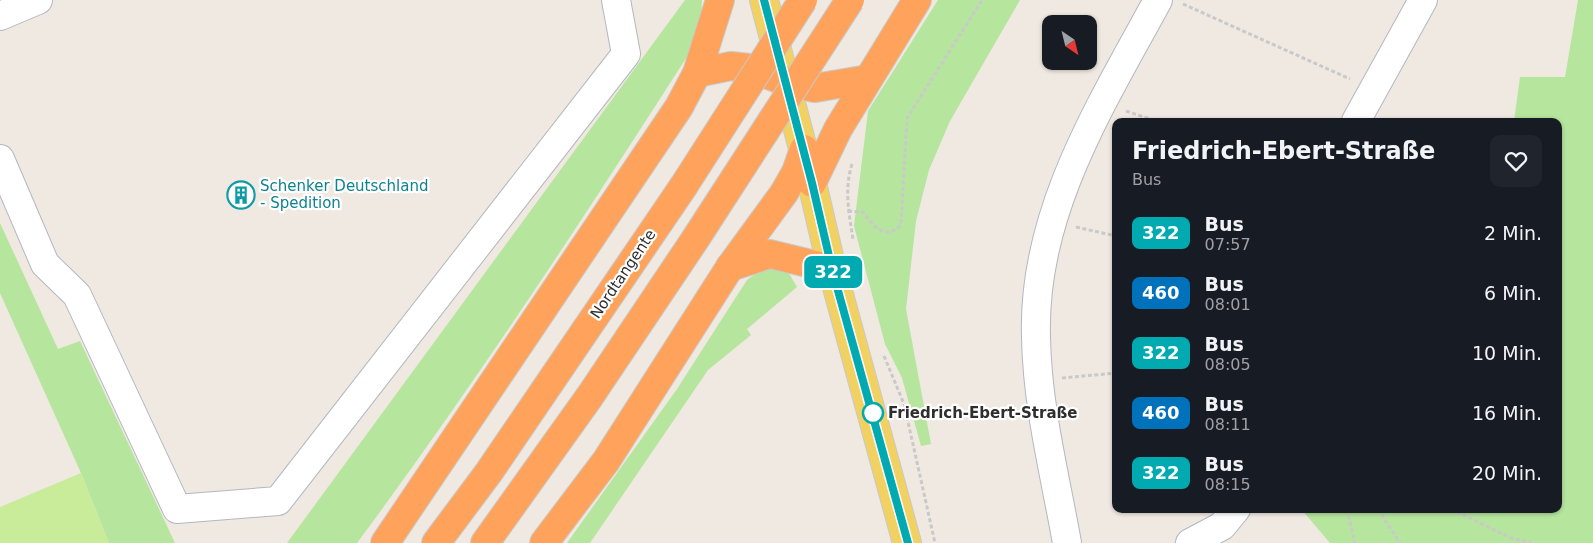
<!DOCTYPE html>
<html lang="de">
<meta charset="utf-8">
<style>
body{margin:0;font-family:"DejaVu Sans",sans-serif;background:#20242c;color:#f1f3f6;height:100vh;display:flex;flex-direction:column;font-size:19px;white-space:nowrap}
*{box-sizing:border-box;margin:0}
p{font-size:16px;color:#9ea1a6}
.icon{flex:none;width:28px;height:28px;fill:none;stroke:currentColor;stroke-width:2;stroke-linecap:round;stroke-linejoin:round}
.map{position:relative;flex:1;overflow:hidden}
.side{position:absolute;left:1112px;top:118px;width:450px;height:395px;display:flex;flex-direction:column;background:#171b24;border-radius:10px;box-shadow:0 1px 4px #0004}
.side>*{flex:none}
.badge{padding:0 10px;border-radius:8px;font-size:18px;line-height:32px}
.needle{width:32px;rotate:145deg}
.fabs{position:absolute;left:1042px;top:15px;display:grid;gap:10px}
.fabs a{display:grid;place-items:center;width:55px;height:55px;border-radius:10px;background:#171b24;box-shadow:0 1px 4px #0004;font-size:25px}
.map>.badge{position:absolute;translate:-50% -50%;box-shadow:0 0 0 2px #fff}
.round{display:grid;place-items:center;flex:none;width:52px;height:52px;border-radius:10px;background:#20242c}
.head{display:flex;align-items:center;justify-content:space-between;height:85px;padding:0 20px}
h1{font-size:24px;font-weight:700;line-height:38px}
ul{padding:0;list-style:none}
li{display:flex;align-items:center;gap:15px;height:60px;padding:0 20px}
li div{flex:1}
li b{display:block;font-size:19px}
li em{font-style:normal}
li .badge{min-width:55px;font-weight:700;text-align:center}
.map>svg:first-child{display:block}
.green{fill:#b6e59e}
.pitch{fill:#c9ec9a}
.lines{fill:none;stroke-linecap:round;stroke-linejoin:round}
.minor-casing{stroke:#b4b7c1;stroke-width:30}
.major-casing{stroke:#c9c9c9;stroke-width:30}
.highway-casing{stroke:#c9c9c9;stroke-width:30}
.path{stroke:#c9c9c9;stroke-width:3;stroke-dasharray:4 2.5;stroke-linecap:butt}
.minor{stroke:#fff;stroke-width:28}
.major{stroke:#f2d163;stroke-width:28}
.highway{stroke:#ffa35c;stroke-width:28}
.highway-bridge-casing{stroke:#c9c9c9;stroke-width:30;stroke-linecap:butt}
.highway-bridge{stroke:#ffa35c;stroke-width:28}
.line-casing{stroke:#fff;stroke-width:11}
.line{stroke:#00aab0;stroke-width:8}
.stop-dot{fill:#fff;stroke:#00aab0;stroke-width:2.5}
.labels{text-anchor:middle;stroke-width:4.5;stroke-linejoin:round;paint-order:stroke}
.culture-label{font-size:15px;fill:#0d838f;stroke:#fff;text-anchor:start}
.street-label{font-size:15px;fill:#2e2e2e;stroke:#fff}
.stop-label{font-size:15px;font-weight:bold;fill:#2e2e2e;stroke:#fff;text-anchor:start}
</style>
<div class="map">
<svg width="1593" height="543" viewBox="0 0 1593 543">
<rect width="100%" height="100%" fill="#efe9e1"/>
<!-- green -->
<g class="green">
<path d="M685 0H702L701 18 690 52C583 219 475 384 357 543H287Z"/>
<path d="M938 0H1020L950 121 929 170 916 221 906 309 931 444 921 446 902 378 885 344 854 226 868 111Z"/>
<path d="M1578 0H1593V543H1330L1301 509H1559V121H1514L1520 77H1565Z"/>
<path d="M0 223 58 349 80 341 175 543H109L81 473 0 293Z"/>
<path d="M775 267 787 270 797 287 747 329 751 335 708 370 590 543H567L677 389 747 280 760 270Z"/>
</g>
<!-- pitch -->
<path class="pitch" d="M81 473 109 543H0V507Z"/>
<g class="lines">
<!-- minor casing -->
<g class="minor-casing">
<g id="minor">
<path d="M0 16 38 0"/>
<path d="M1356 121 1423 0"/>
<path d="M0 159 45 264 77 295 177 509 278 501 626 54 616 0"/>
<path d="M1067 543C1055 475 1037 406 1036 337 1032 213 1101 105 1158 0"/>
<path d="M1190 543 1222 526 1236 509"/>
</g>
</g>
<!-- major casing -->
<g class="major-casing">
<path id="major" d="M764 0 812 183 832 269 907 543"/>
</g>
<!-- highway casing -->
<g class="highway-casing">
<g id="highway">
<path d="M697 73 731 66 749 68 784 81 815 88 868 79"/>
<path d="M812 183 838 129 917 0"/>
<path d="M730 267 770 254 832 269"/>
<path d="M385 543 679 107 697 73 720 0"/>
<path d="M436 543 489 472 683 187"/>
<path d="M485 543 590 396 696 238"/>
<path d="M544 543 606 461 730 267 784 193 796 172 804 149"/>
</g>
</g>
<!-- path -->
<g class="path">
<path d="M1183 4 1350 79"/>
<path d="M1126 111 1156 121"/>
<path d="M852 164C844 189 849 214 853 239"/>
<path d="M848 211 863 212C873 226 884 241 901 225L907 118 982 0"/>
<path d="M1076 227 1116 236"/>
<path d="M884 356 904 404 935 543"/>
<path d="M1062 378 1116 373"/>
<path d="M1347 509 1355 543"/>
<path d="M1378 509 1400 543"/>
<path d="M1451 509 1511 538 1532 543"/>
</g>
<!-- minor -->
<use href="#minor" class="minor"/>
<!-- major -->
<use href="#major" class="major"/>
<!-- highway -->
<use href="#highway" class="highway"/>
<!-- highway-bridge casing -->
<g class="highway-bridge-casing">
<g id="highway-bridge">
<path d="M683 187 803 0"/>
<path d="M696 238 850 0"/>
</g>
</g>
<!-- highway-bridge -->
<use href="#highway-bridge" class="highway-bridge"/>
</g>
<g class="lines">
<!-- line casing -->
<g class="line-casing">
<path id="line" d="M764 0 812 183 832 269 908 543"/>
</g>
<!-- line -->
<use href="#line" class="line"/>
</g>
<!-- icons -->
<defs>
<g id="building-ring" transform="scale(1.4375)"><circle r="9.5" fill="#fff" stroke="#0f9aa8" stroke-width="1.5"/><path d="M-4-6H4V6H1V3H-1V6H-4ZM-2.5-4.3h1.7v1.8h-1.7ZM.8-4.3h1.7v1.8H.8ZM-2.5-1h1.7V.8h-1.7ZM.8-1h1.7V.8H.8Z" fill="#0f9aa8"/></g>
</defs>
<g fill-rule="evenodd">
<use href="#building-ring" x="241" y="195"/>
</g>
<!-- markers -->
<circle class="stop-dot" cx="873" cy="413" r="10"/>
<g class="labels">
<!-- culture labels -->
<g class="culture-label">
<text x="260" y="191">Schenker Deutschland<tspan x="260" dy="17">- Spedition</tspan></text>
</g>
<!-- street labels -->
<g class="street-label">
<text transform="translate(623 274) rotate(-56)" y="5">Nordtangente</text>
</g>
<!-- stop labels -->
<g class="stop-label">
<text x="888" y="418">Friedrich-Ebert-Straße</text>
</g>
</g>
</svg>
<div class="fabs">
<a><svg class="needle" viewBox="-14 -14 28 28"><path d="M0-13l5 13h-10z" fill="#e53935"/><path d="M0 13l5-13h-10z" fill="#9ea1a6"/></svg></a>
</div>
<b class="badge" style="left:833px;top:272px;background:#00aab0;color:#fff">322</b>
<section class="side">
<div class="head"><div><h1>Friedrich-Ebert-Straße</h1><p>Bus</p></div><a class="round"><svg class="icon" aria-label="heart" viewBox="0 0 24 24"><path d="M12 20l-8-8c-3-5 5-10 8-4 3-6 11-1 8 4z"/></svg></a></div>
<ul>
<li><span class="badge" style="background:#00aab0;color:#fff">322</span><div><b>Bus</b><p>07:57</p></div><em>2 Min.</em></li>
<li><span class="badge" style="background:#0072bc;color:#fff">460</span><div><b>Bus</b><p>08:01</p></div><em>6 Min.</em></li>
<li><span class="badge" style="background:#00aab0;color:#fff">322</span><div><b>Bus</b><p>08:05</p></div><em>10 Min.</em></li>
<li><span class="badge" style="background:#0072bc;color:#fff">460</span><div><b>Bus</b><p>08:11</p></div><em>16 Min.</em></li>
<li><span class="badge" style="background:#00aab0;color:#fff">322</span><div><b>Bus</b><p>08:15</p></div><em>20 Min.</em></li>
</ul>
</section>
</div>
